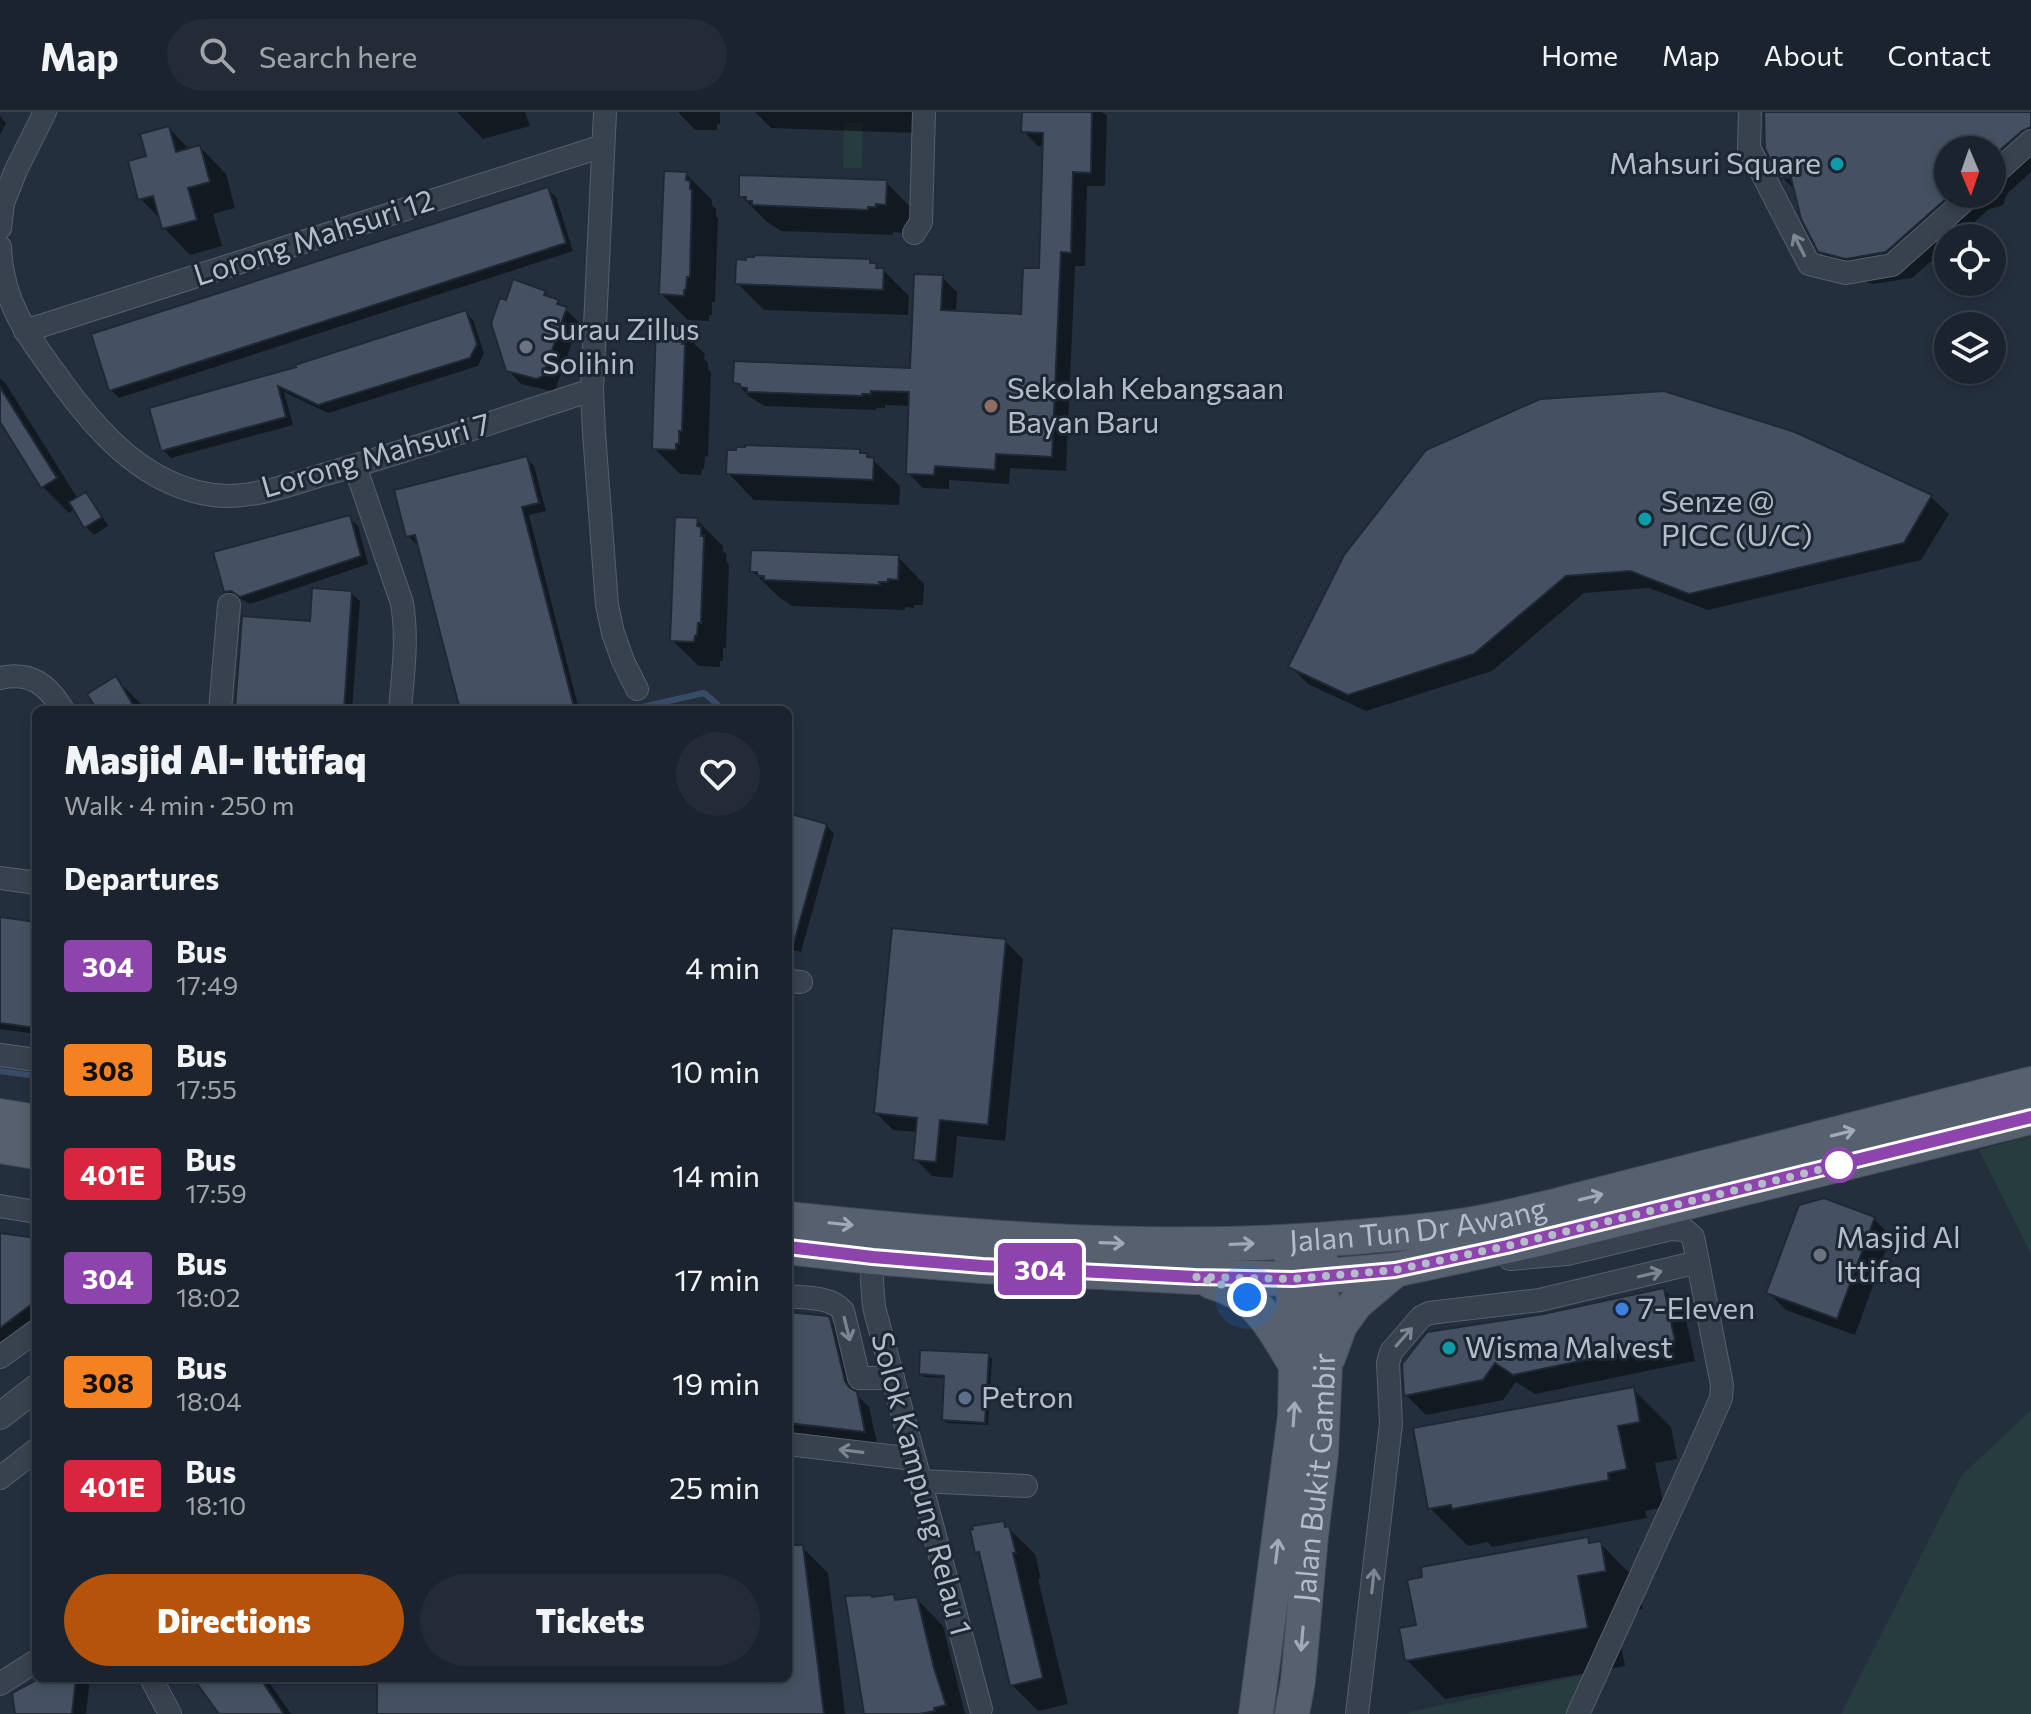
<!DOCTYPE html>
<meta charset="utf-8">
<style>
body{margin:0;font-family:Commissioner,sans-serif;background:#242b36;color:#f1f3f6;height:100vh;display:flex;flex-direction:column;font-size:30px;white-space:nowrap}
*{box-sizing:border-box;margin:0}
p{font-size:26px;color:#a0a4aa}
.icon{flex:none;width:44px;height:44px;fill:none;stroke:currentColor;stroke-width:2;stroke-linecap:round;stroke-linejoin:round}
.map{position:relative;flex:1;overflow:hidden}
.details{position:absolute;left:32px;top:594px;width:760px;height:976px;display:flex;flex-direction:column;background:#1b232e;border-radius:12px;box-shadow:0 4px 12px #0003,0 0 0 2px #39404a}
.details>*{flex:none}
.badge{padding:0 16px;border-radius:6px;font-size:28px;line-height:52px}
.needle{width:52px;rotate:178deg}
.tools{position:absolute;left:1934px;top:24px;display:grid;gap:16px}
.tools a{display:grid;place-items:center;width:72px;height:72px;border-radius:50%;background:#1b232e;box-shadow:0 4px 12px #0003,0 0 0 2px #39404a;font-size:40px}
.you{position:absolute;width:40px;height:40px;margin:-20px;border:6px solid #fff;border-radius:50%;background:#1a73e8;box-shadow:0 0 0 12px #1a73e833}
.map>.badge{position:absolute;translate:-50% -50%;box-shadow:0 0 0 4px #fff}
h2{padding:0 32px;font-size:30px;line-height:72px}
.round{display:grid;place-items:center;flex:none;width:84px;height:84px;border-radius:42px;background:#242b36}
.overview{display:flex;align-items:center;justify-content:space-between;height:136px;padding:0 32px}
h1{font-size:38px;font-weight:800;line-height:60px}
.action{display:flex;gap:16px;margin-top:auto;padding:16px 32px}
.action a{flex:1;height:92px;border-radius:48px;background:#b45309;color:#fff;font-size:32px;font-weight:800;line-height:92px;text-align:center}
.action a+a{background:#242b36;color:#f1f3f6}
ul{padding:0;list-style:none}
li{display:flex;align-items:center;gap:24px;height:104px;padding:0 32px}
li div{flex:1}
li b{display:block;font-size:30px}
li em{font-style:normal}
li .badge{min-width:88px;font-weight:700;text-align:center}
header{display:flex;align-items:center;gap:48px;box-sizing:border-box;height:112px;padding:0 40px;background:#1b232e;border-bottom:2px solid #39404a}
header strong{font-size:38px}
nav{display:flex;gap:44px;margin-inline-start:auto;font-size:28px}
.search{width:560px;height:72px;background:#242b36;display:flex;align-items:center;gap:20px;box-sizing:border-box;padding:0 28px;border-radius:44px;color:#a0a4aa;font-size:30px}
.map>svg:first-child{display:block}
.green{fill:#263c3f}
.shadow{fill:#0007;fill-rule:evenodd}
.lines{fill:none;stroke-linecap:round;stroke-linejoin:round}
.stream{stroke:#394c67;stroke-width:6}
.building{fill:#455162;stroke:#1f2835;stroke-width:2}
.minor-casing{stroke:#565f6c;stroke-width:24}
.tertiary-casing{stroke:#565f6c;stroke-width:28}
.primary-casing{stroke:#414a57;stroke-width:36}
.minor{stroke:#38414e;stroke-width:22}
.tertiary{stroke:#38414e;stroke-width:26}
.primary{stroke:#56606e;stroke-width:34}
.oneway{stroke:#7c8592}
.oneway2{stroke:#a1aab7}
.line-casing{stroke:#fff;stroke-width:18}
.line{stroke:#8e44ad;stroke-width:12}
.walk{stroke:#b4bcc9;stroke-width:8;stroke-dasharray:0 14.4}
.culture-dot{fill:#0f9aa8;stroke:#1d2633;stroke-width:3}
.worship-dot{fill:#6b7280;stroke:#1d2633;stroke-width:3}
.education-dot{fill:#8d6e63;stroke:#1d2633;stroke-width:3}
.stop-dot{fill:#fff;stroke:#8e44ad;stroke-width:4}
.shop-dot{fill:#3f7fe0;stroke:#1d2633;stroke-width:3}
.service-dot{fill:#5c6f8a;stroke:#1d2633;stroke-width:3}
.labels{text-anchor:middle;stroke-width:6;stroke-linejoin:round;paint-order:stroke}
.poi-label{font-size:30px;fill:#b4bcc9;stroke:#1d2633;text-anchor:start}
.street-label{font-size:30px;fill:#b4bcc9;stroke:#1d2633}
</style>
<header>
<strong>Map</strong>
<div class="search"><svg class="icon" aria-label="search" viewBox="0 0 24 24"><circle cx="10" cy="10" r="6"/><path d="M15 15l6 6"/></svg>Search here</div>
<nav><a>Home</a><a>Map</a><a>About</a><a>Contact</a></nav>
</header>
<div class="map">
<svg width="2031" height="1602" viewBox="0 0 2031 1602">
<rect width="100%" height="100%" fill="#242f3e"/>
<!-- green -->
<g class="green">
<path d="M844 11H863L862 56H843Z"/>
<path d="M2031 1024V1142L1979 1038Z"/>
<path d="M2031 1298V1602H1841L1962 1363Z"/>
<path d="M1589 1562 1568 1602H1409V1600Z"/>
</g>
<!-- shadow -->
<g class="shadow">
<path d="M525 0 530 14 483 27 457 0Z"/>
<path d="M678 0H720V12H717V18H695Z"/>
<path d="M755 0H914L915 21 771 16Z"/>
<path d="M1024 0H1102L1107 4 1105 74H1087L1085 154H1075L1066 359 1010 356 1009 372 949 368V377L923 376 908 361 910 294 885 293V296H876V298L764 294 750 285 735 270 912 258 942 165 957 180 956 201 1023 205 1041 158 1045 34H1038L1023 19Z"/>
<path d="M1766 0H2031V60L2009 80 2005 86 2004 91 2001 94 1989 97 1957 126H1948V134L1912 166 1874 172 1847 166 1820 139 1796 79 1782 65ZM1948 38H1992V82H1948Z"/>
<path d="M0 4 6 11 0 23Z"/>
<path d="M169 16 190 38 200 35 226 62 235 96 213 102 222 134 190 143 164 116 162 109 140 86 149 46Z"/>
<path d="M686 62 712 88V93L716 97V104L718 106 715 190H712V203H709V209L688 208 661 182Z"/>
<path d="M886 70 912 97V118H902V121L893 120V123L781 119 767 110 741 84Z"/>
<path d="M547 77 556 85 573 139 119 286 111 278Z"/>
<path d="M869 149 880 158H883L909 184 908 203 764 198 737 171 748 150Z"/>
<path d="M545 180 552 188 558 190 579 210 556 276 551 279 521 272 508 258 507 190Z"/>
<path d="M465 200 473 208 484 241 478 254 328 301 284 280 293 313 171 346 163 338 298 256Z"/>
<path d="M678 216 705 242 704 247 708 251V257L711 260 708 345 705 344 704 357H702L701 363 680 362 654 336Z"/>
<path d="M0 266 6 272 78 387 85 383 94 391 108 414 94 423 86 415 75 397 69 401 43 375 0 306Z"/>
<path d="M1795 322 1931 385 1949 402 1921 448 1708 498 1649 476 1584 481 1492 559 1366 599 1308 572 1290 554Z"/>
<path d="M860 339 873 348 900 374 899 393 754 388 728 361Z"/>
<path d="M526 346 534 354 546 399 529 403 579 598H462L419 431 416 432 408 424Z"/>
<path d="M349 406 358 414 368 452 250 492 241 487H234L226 479Z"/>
<path d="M697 408 723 434V439L727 443 726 449 729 452 726 536H723V549H720V555L699 554 672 528Z"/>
<path d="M898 445 924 472 923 493H914V496L905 495V498L792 494 779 485 752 459Z"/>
<path d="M351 481 360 489 352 598H237L312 512Z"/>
<path d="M116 567 142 593 145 598H99Z"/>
<path d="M36 622V634L31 625Z"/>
<path d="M788 703 826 713 834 722 801 840 788 837Z"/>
<path d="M0 807 36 812V922L0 917Z"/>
<path d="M1005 829 1023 847 1005 1029 957 1024 953 1066 932 1064 915 1047 917 1020 893 1018 876 1001Z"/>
<path d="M788 892 791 895 788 916Z"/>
<path d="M1874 1107 1891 1124 1855 1223 1786 1198 1768 1180Z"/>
<path d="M0 1123 36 1128V1211L0 1239Z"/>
<path d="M1664 1178 1684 1198 1695 1249 1535 1282 1516 1270 1503 1288 1426 1303 1406 1283 1544 1204Z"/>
<path d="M788 1203 829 1207 842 1221 857 1283 869 1295 877 1331 788 1322Z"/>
<path d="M988 1243 992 1247 988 1313 947 1311 944 1308 946 1266 924 1265 921 1261Z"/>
<path d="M1633 1277 1671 1315 1677 1347 1655 1351 1664 1395 1645 1399 1647 1406 1492 1435 1488 1430 1468 1434 1430 1396Z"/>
<path d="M1003 1411 1035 1442 1041 1467H1038L1068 1592 1038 1599 1012 1573 982 1445 977 1440Z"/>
<path d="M1587 1427 1593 1433 1600 1431 1638 1470 1643 1497 1615 1502 1625 1554 1445 1587 1407 1548 1418 1514Z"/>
<path d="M788 1435H802L828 1461 845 1602H379V1566H788Z"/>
<path d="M893 1484 900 1490 917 1487 943 1514 965 1602H866Z"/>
<path d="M44 1566H90L86 1602H17Z"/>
<path d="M195 1566H266L291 1602H222Z"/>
</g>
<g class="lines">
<!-- stream -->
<g class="stream">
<path d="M629 598 704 581 717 592"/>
<path d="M0 959 36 964"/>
</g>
</g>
<!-- building -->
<g class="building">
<path d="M1022 0H1092L1091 61 1073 60 1071 141 1061 140 1052 345 996 342 995 358 935 354 934 363 906 362 909 280 871 279V282H862V284L747 280V276L740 275V272L733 271 734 249 910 256 914 162 943 163 941 198 1021 202 1023 156H1039L1043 21 1021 20Z"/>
<path d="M1764 0H2031V15L2022 19 1992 45V38H1948V85L1886 140 1846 147 1818 140 1801 107 1791 66H1780L1765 37Z"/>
<path d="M169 14 176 40 200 33 210 70 188 76 197 108 162 117 153 84 138 88 128 49 146 44 140 22Z"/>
<path d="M664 59 687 60 686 68 690 69V77L692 78 690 165H687L686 177 684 178V184L659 182Z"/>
<path d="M739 63 887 68 886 93 876 92V95H868V98L752 93V89H746V85H739Z"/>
<path d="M548 75 566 131 109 279 91 222Z"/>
<path d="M755 143 870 147V151H877L876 156H884L883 178 735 172 736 147 746 148V145H754Z"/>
<path d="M513 167 546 179 544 183 559 188 557 192 567 195 543 264 537 267 506 259 491 211 500 186 506 188Z"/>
<path d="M466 198 477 232 470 246 318 293 278 274 286 305 161 339 149 296 296 255 295 253Z"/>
<path d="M656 213 679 214V223H683L682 232H685L682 319H679V332H676V338L652 337Z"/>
<path d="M0 275 57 366 41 376 0 310Z"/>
<path d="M1664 279 1795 320 1932 383 1904 431 1689 482 1630 459 1566 464 1474 542 1348 583 1288 555 1344 443 1426 338 1540 287Z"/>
<path d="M745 333 860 337V341H867V345L874 346 873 368 726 362 727 338H736V335H745Z"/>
<path d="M527 344 539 391 522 395 574 595 563 598H460L415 423 406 425 394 378Z"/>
<path d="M86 380 102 405 84 416 69 390Z"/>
<path d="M350 403 361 444 240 485 231 479 224 480 213 440Z"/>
<path d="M675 405 698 406 697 414 701 415V424H704L701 511H698L697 523 695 524 694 530 670 529Z"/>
<path d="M751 438 899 443 898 468 888 467V470H879L880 473 764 468V464H758L757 460H750Z"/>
<path d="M312 476 352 479 344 598H235L242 504 310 509Z"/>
<path d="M116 564 136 598H97L87 582Z"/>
<path d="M788 701 827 712 793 834H788Z"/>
<path d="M0 805 36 810V916L0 911Z"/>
<path d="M892 816 1006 827 988 1013 940 1008 936 1050 913 1048 917 1006 874 1001Z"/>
<path d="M1824 1086 1875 1105 1837 1207 1766 1181 1799 1093Z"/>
<path d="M0 1121 36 1126V1189L0 1216Z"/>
<path d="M1664 1176 1675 1229 1513 1263 1495 1251 1483 1268 1404 1284 1402 1252 1427 1220 1543 1202Z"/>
<path d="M788 1200 828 1204 830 1206 845 1269 849 1275 857 1280 865 1320 788 1311Z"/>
<path d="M920 1238 989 1241 985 1311 942 1308 944 1264 919 1262Z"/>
<path d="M1634 1275 1640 1310 1618 1314 1627 1357 1608 1361 1609 1368 1452 1397 1451 1393 1428 1397 1413 1316Z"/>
<path d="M1004 1409 1005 1415 1009 1414 1016 1441H1013L1043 1566 1010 1574 979 1440 975 1441 970 1418 973 1417 972 1414Z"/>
<path d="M1588 1425 1589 1431 1601 1429 1606 1459 1578 1464 1588 1516 1405 1549 1399 1516 1416 1513 1407 1468 1422 1465 1421 1455Z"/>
<path d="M788 1433H803L824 1602H377V1566H788Z"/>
<path d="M894 1482 895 1488 917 1485 934 1556 946 1593 934 1596 935 1599 919 1602H864L845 1484 871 1483 872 1485Z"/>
<path d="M40 1566H76L72 1602H15L12 1581Z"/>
<path d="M193 1566H260L284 1602H219Z"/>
</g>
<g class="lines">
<!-- minor casing -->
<g class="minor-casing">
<g id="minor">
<path d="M605 0 592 278 594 321 607 493 613 521 623 549 637 577"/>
<path d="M1750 0 1749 36 1809 152 1846 161 1892 153 1972 82"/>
<path d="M1992 64 2031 29"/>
<path d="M0 116 3 91 16 58 45 0"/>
<path d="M914 121 921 110 924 0"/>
<path d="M0 135C2 194 32 229 65 275 102 325 148 374 213 383 251 388 290 372 326 362 416 337 504 306 592 278"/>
<path d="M25 219 603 34"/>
<path d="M355 354 402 491C408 527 403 562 400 598"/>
<path d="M0 566C31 559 48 573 63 598"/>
<path d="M220 598 229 493"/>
<path d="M0 766 36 771"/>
<path d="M788 869 801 870"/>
<path d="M0 943 36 948"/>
<path d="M0 1094 36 1100"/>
<path d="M873 1145 872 1170 874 1195 981 1597"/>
<path d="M1510 1147 1567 1142 1671 1117 1685 1118 1693 1125 1722 1273 1721 1286 1695 1345 1578 1602"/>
<path d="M788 1184C805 1186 831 1184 843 1199L859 1266H893"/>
<path d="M0 1245 36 1219"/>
<path d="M788 1332 914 1347"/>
<path d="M0 1366 36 1338"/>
<path d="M920 1369 1026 1374"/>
<path d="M151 1566 170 1602"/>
<path d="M0 1572 36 1549"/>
<path d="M1357 1602 1391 1312 1388 1251 1391 1240 1421 1205 1429 1201 1540 1188 1698 1150"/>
</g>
</g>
<!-- tertiary casing -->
<g class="tertiary-casing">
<path id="tertiary" d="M0 1304 36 1276"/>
</g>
<!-- primary casing -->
<g class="primary-casing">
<g id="primary">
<path d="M0 1004 36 1010"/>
<path d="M0 1034 36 1040"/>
<path id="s1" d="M788 1107C977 1127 1167 1142 1356 1125 1400 1121 1445 1118 1489 1109 1512 1105 1536 1098 1559 1093L2031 972"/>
<path d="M788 1135 873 1145 982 1154 1195 1165 1293 1167 1395 1158 1530 1129 2031 1005"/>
<path d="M1212 1170C1258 1183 1271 1212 1294 1250"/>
<path d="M1328 1246 1340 1213 1356 1191 1395 1158"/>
<path d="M1256 1602 1295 1304 1296 1254 1292 1147"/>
<path id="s2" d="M1292 1602 1298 1569 1311 1424 1321 1342 1325 1254 1320 1144"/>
</g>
</g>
<!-- minor -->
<use href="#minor" class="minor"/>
<!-- tertiary -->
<use href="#tertiary" class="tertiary"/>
<!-- primary -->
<use href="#primary" class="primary"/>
</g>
<!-- one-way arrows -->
<defs><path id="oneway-shaft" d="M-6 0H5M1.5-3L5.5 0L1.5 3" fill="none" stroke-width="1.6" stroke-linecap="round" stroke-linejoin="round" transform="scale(2)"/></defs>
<g class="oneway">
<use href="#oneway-shaft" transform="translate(1799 133) rotate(-117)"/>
<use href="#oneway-shaft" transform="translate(1650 1162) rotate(-13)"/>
<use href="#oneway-shaft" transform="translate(847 1217) rotate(76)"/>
<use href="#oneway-shaft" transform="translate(1404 1225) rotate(-49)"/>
<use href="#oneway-shaft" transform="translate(851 1339) rotate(-173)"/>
<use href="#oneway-shaft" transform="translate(1373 1469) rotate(-84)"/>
</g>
<g class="oneway2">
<use href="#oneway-shaft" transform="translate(1843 1021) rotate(-14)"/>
<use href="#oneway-shaft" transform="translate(1591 1085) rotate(-14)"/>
<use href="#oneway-shaft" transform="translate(841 1112) rotate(6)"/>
<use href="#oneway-shaft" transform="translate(1112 1131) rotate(2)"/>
<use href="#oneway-shaft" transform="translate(1242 1132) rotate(-2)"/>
<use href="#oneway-shaft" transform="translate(1294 1302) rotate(-86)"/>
<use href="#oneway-shaft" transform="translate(1277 1439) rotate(-83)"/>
<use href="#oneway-shaft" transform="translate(1302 1527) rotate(95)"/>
</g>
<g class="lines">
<!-- line casing -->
<g class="line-casing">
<path id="line" d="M788 1135 873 1145 982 1154 1195 1165 1293 1167 1395 1158 1507 1134 2031 1005"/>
</g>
<!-- line -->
<use href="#line" class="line"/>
<!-- walk -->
<path class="walk" d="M1247 1185 1227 1174 1195 1165 1293 1167 1395 1158 1507 1134 1839 1053"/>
</g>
<!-- markers -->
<g class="culture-dot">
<circle cx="1837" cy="52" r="8"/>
<circle cx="1645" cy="407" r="8"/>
<circle cx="1449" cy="1236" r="8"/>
</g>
<g class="worship-dot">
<circle cx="526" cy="235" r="8"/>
<circle cx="1820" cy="1143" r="8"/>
</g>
<circle class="education-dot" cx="991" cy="294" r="8"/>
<circle class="stop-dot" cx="1839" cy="1053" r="16"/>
<circle class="shop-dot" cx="1622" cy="1197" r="8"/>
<circle class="service-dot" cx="965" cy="1286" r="8"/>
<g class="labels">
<!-- poi labels -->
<g class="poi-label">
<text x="1821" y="62" text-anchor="end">Mahsuri Square</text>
<text x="542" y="228">Surau Zillus<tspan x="542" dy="34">Solihin</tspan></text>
<text x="1007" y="287">Sekolah Kebangsaan<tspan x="1007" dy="34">Bayan Baru</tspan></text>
<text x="1661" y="400">Senze @<tspan x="1661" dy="34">PICC (U/C)</tspan></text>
<text x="1836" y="1136">Masjid Al<tspan x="1836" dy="34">Ittifaq</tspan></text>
<text x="1638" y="1207">7-Eleven</text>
<text x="1465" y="1246">Wisma Malvest</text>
<text x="981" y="1296">Petron</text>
</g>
<!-- street labels -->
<g class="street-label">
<text transform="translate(314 126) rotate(-18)" y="10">Lorong Mahsuri 12</text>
<text transform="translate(376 344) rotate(-16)" y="10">Lorong Mahsuri 7</text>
<text dy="10" stroke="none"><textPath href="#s1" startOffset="632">Jalan Tun Dr Awang</textPath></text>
<text dy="10" stroke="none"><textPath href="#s2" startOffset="238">Jalan Bukit Gambir</textPath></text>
<text transform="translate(921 1372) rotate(75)" y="10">Solok Kampung Relau 1</text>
</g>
</g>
</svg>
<div class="tools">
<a><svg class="needle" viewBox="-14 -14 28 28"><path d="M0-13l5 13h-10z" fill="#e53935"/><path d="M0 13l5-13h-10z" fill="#a0a4aa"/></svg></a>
<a><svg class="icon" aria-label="locate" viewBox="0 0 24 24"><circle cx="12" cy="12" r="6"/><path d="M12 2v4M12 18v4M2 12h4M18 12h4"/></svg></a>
<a><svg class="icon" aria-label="layers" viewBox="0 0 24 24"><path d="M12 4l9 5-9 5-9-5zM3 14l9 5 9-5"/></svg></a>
</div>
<div class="you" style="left:1247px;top:1185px"></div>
<b class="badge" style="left:1040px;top:1157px;background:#8e44ad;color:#fff">304</b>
<section class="details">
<div class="overview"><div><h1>Masjid Al- Ittifaq</h1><p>Walk · 4 min · 250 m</p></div><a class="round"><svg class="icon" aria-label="heart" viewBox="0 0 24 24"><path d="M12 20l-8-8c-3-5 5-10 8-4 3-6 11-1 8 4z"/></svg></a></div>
<h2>Departures</h2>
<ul>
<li><span class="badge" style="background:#8e44ad;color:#fff">304</span><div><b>Bus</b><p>17:49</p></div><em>4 min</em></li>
<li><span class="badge" style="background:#f58220;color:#111">308</span><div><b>Bus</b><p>17:55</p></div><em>10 min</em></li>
<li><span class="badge" style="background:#d7263d;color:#fff">401E</span><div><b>Bus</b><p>17:59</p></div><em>14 min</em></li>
<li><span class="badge" style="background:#8e44ad;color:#fff">304</span><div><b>Bus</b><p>18:02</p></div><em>17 min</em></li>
<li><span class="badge" style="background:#f58220;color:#111">308</span><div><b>Bus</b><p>18:04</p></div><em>19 min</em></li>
<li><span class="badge" style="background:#d7263d;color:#fff">401E</span><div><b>Bus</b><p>18:10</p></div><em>25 min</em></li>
</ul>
<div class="action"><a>Directions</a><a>Tickets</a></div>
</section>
</div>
